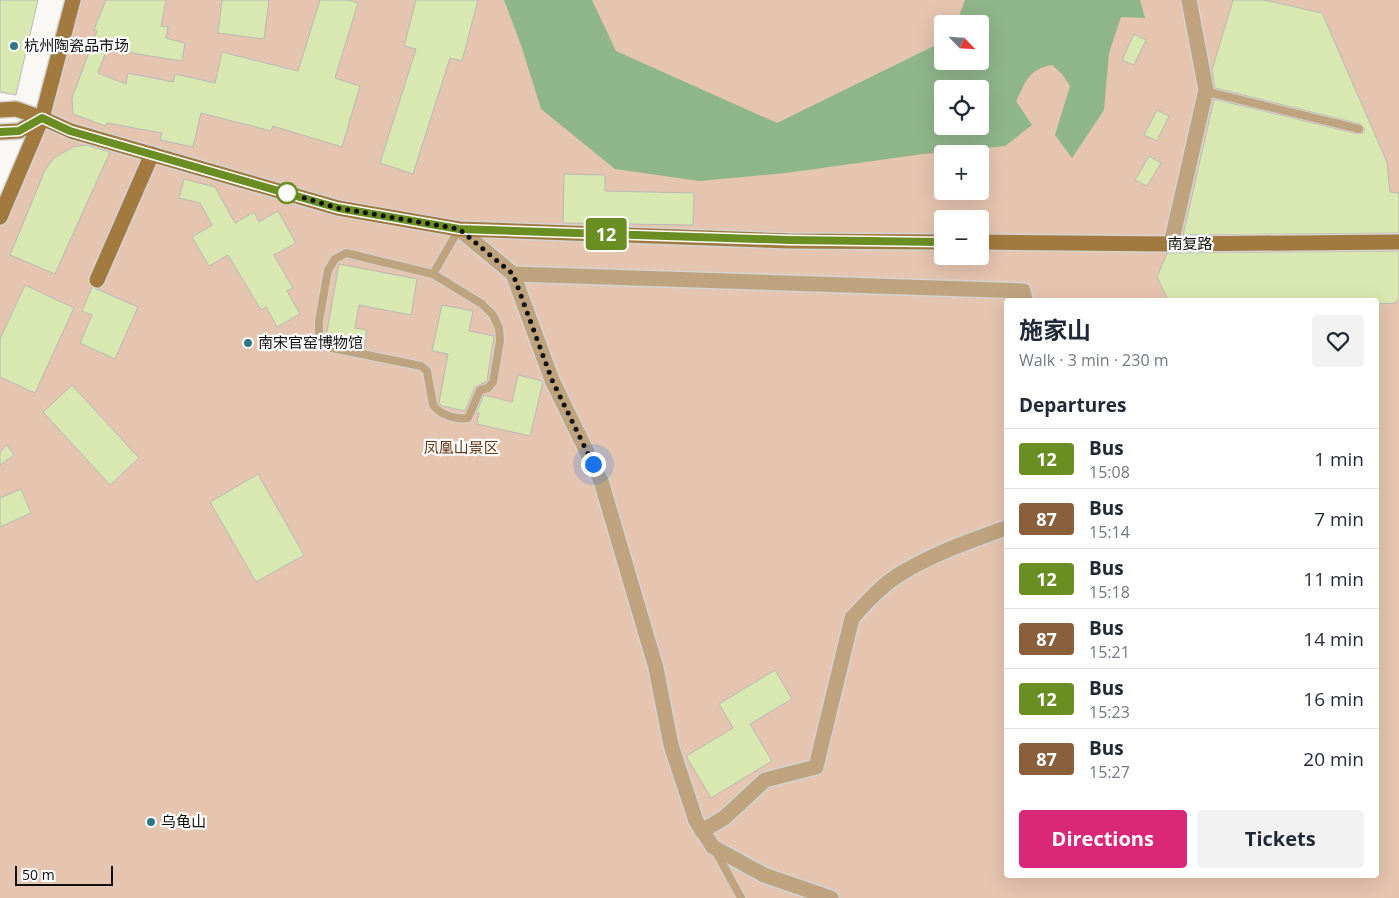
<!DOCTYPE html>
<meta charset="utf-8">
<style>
body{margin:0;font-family:"Open Sans","Noto Sans SC",sans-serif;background:#f2f2f3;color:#1f2937;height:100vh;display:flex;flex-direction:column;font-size:19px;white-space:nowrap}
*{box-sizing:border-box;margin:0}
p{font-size:16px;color:#747a83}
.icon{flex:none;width:28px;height:28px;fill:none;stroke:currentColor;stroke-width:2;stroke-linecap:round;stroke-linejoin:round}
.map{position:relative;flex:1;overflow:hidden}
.panel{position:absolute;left:1004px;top:298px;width:375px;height:580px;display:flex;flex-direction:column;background:#fff;border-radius:5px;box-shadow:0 5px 20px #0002}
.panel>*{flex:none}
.badge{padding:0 10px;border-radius:4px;font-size:18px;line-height:32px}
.needle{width:32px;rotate:115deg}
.controls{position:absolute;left:934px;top:15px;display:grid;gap:10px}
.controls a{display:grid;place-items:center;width:55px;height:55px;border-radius:5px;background:#fff;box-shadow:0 5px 20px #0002;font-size:25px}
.scale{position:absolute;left:15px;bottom:12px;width:98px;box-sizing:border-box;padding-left:5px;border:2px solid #0f0f0e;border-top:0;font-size:14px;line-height:18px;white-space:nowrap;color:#0f0f0e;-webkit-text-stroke:4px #fff;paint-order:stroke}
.you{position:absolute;width:25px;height:25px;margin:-12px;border:4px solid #fff;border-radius:50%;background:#1a73e8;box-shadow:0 0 0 8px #1a73e833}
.map>.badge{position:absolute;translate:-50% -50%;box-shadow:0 0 0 2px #fff}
h2{padding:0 15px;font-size:19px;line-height:45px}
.round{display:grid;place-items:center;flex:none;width:52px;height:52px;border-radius:5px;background:#f2f2f3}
.head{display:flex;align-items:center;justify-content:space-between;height:85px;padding:0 15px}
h1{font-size:24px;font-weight:700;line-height:38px}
.button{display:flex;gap:10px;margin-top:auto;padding:10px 15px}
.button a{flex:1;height:58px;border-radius:5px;background:#db2777;color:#fff;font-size:20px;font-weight:700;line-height:58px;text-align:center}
.button a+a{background:#f2f2f3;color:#1f2937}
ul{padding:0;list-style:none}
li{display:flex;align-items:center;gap:15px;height:60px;padding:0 15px;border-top:1px solid #e0e1e3}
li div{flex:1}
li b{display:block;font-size:19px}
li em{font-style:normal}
li .badge{min-width:55px;font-weight:700;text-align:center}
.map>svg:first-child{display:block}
.green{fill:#e5c4b0;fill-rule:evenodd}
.water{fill:#8fb58a;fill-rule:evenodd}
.building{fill:#d9e7b1;stroke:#b8b9b6}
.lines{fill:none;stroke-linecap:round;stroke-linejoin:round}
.lane-casing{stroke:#d4d3d0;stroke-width:10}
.street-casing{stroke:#d4d3d0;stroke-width:18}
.secondary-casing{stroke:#d4d3d0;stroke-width:18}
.lane{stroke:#bfa37e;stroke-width:8}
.street{stroke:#bfa37e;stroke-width:15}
.secondary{stroke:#a27a3f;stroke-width:15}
.line-casing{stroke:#fff;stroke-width:11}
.line{stroke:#6b8e23;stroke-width:8}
.walk{stroke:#0f0f0e;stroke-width:5;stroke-dasharray:0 9}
.poi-dot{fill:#2f7782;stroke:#fff;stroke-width:2}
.stop-dot{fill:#fff;stroke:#6b8e23;stroke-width:2.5}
.labels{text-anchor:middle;stroke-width:4.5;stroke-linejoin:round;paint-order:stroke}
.poi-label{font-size:15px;fill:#0f0f0e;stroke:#fff;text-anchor:start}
.street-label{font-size:15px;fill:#0f0f0e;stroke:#fff}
.park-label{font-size:15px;fill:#673715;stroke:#fff}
</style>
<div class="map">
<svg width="1399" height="898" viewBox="0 0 1399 898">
<rect width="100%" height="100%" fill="#f9f8f5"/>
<!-- green -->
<path class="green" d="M66 0H1399V898H0V209L25 150 54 61ZM942 24H980V61H942ZM942 89H980V126H942ZM942 154H980V191H942ZM942 219H980V256H942ZM1006 300H1376V875H1006Z"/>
<!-- water -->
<path class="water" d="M504 0H592L616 51 777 123 942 42V61H980V24H956L965 0H1140L1145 18 1121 17 1109 53 1104 110 1072 158 1055 135 1070 86 1062 74 1052 65C1028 69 1026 82 1016 101L1032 125 1005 146 923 154 786 173 699 181 615 169 541 109 521 45ZM942 89H980V126H942Z"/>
<!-- building -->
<g class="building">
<path d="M0 0H38L16 95 0 92Z"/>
<path d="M106 0H166L161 26 168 27 166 38 185 43 182 61 107 49 98 73 126 84 128 73 173 82 175 74 215 83 222 52 298 71 320 0H348L358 3 335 78 360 86 342 147 273 126 271 131 201 113 193 147 160 140 162 133 107 123 105 126 73 114 72 98 97 31 94 30Z"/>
<path d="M222 0H269L264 39 218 33Z"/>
<path d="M416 0H478L462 61 450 58 413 174 380 163 416 49 404 46Z"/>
<path d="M1233 0H1264L1322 13 1387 162 1390 192 1399 193V233L1183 235 1214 99 1358 134 1363 133 1365 130 1360 124 1215 88 1212 70Z"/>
<path d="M1134 34 1146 40 1134 65 1122 60Z"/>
<path d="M1157 110 1169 116 1157 141 1144 135Z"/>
<path d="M86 145 110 152 55 274 10 255 45 170 54 158 73 147Z"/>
<path d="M1149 156 1161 163 1147 186 1135 180Z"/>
<path d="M564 174 605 175V191L694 193 693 225 563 223Z"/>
<path d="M184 179 215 187 235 223 254 212 259 222 278 211 296 243 274 255 293 288 287 291 300 314 277 327 266 307 261 310 228 255 209 266 192 237 212 225 200 203 179 198Z"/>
<path d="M1399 251V298L1395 303 1376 304V300H1168L1157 277 1167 253Z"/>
<path d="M339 264 417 279 411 315 359 305 355 328 367 330 364 349 334 343 327 340 326 337Z"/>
<path d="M25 285 74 308 35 393 0 377V339Z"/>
<path d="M92 287 138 307 115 359 80 343 92 315 82 311Z"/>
<path d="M442 305 473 311 469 331 494 336 487 381 475 387 465 411 442 406 439 403 448 354 432 351Z"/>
<path d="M518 375 542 381 543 382 530 436 477 424 479 413H476L484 395 512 402Z"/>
<path d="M72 385 139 458 110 485 43 412Z"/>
<path d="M7 445 14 455 0 465V452Z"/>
<path d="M258 474 304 555 256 582 210 502Z"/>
<path d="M21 489 31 513 0 527V498Z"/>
<path d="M775 670 792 699 750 724 772 761 711 798 686 756 733 728 719 704Z"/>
</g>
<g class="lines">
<!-- lane casing -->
<g class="lane-casing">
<g id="lane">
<path d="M1206 90 1212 93 1359 129"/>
<path d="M346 253 433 274 482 304 493 315 499 328 500 341 493 382 488 388 480 390 468 418C457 420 440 415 433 405L427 371 421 366 332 348 323 344 319 334V321L328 270 335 259Z"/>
<path d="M433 274 459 229"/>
<path d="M715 850 741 898"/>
</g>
</g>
<!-- street casing -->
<g class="street-casing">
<g id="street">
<path d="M459 229 513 274 552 380 601 481 656 668 671 745 696 821 713 847 764 875 831 898"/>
<path d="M1171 244 1206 90 1189 0"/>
<path d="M513 274 1023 291 1025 300"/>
<path d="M702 831 724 818 765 780 816 767 852 618C867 602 882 585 900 574 934 553 970 541 1006 528"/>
</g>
</g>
<!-- secondary casing -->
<g class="secondary-casing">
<g id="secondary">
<path d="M0 110 16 109 42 118 71 131 338 208 459 229 789 241 942 242"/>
<path d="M0 132 19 131 42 118"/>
<path d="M0 217 42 118 73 0"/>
<path d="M980 242 1171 244 1399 242"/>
<path d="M97 280 152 154"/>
</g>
</g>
<!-- lane -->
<use href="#lane" class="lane"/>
<!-- street -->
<use href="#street" class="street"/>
<!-- secondary -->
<use href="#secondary" class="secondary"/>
</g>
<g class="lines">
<!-- line casing -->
<g class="line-casing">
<path id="line" d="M0 132 19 131 42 118 70 131 338 208 459 229 789 240 942 242"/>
</g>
<!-- line -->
<use href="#line" class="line"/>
<!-- walk -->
<path class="walk" d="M287 193 338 208 459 229 513 274 552 380 593 464"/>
</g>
<!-- markers -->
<g class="poi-dot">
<circle cx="14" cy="46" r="5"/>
<circle cx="248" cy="343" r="5"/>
<circle cx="151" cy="822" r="5"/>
</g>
<circle class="stop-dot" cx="287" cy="193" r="10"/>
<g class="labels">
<!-- poi labels -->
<g class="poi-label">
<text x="24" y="51">杭州陶瓷品市场</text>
<text x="258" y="348">南宋官窑博物馆</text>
<text x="161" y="827">乌龟山</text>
</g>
<!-- street labels -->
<g class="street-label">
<text x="1190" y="249">南复路</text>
</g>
<!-- park labels -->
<g class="park-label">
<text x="461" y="453">凤凰山景区</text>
</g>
</g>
</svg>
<div class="controls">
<a><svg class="needle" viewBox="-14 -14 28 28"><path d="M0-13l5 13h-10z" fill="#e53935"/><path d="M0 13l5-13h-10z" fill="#747a83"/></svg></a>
<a><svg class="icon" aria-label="locate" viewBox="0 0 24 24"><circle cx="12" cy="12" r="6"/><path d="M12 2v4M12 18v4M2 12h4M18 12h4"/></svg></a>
<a>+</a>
<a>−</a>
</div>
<div class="scale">50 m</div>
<div class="you" style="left:593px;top:464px"></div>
<b class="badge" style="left:606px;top:234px;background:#6b8e23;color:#fff">12</b>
<section class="panel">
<div class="head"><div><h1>施家山</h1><p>Walk · 3 min · 230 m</p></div><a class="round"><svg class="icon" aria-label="heart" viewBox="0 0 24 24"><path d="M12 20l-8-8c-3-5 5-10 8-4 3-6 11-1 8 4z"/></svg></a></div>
<h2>Departures</h2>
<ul>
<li><span class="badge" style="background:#6b8e23;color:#fff">12</span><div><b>Bus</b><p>15:08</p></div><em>1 min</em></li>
<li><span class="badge" style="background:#8b5e3c;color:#fff">87</span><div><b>Bus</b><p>15:14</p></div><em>7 min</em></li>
<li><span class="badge" style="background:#6b8e23;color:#fff">12</span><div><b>Bus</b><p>15:18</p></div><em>11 min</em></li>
<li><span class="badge" style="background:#8b5e3c;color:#fff">87</span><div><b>Bus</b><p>15:21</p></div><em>14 min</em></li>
<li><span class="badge" style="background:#6b8e23;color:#fff">12</span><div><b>Bus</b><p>15:23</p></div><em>16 min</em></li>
<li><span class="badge" style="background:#8b5e3c;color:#fff">87</span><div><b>Bus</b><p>15:27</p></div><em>20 min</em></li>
</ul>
<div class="button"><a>Directions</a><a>Tickets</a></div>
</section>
</div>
